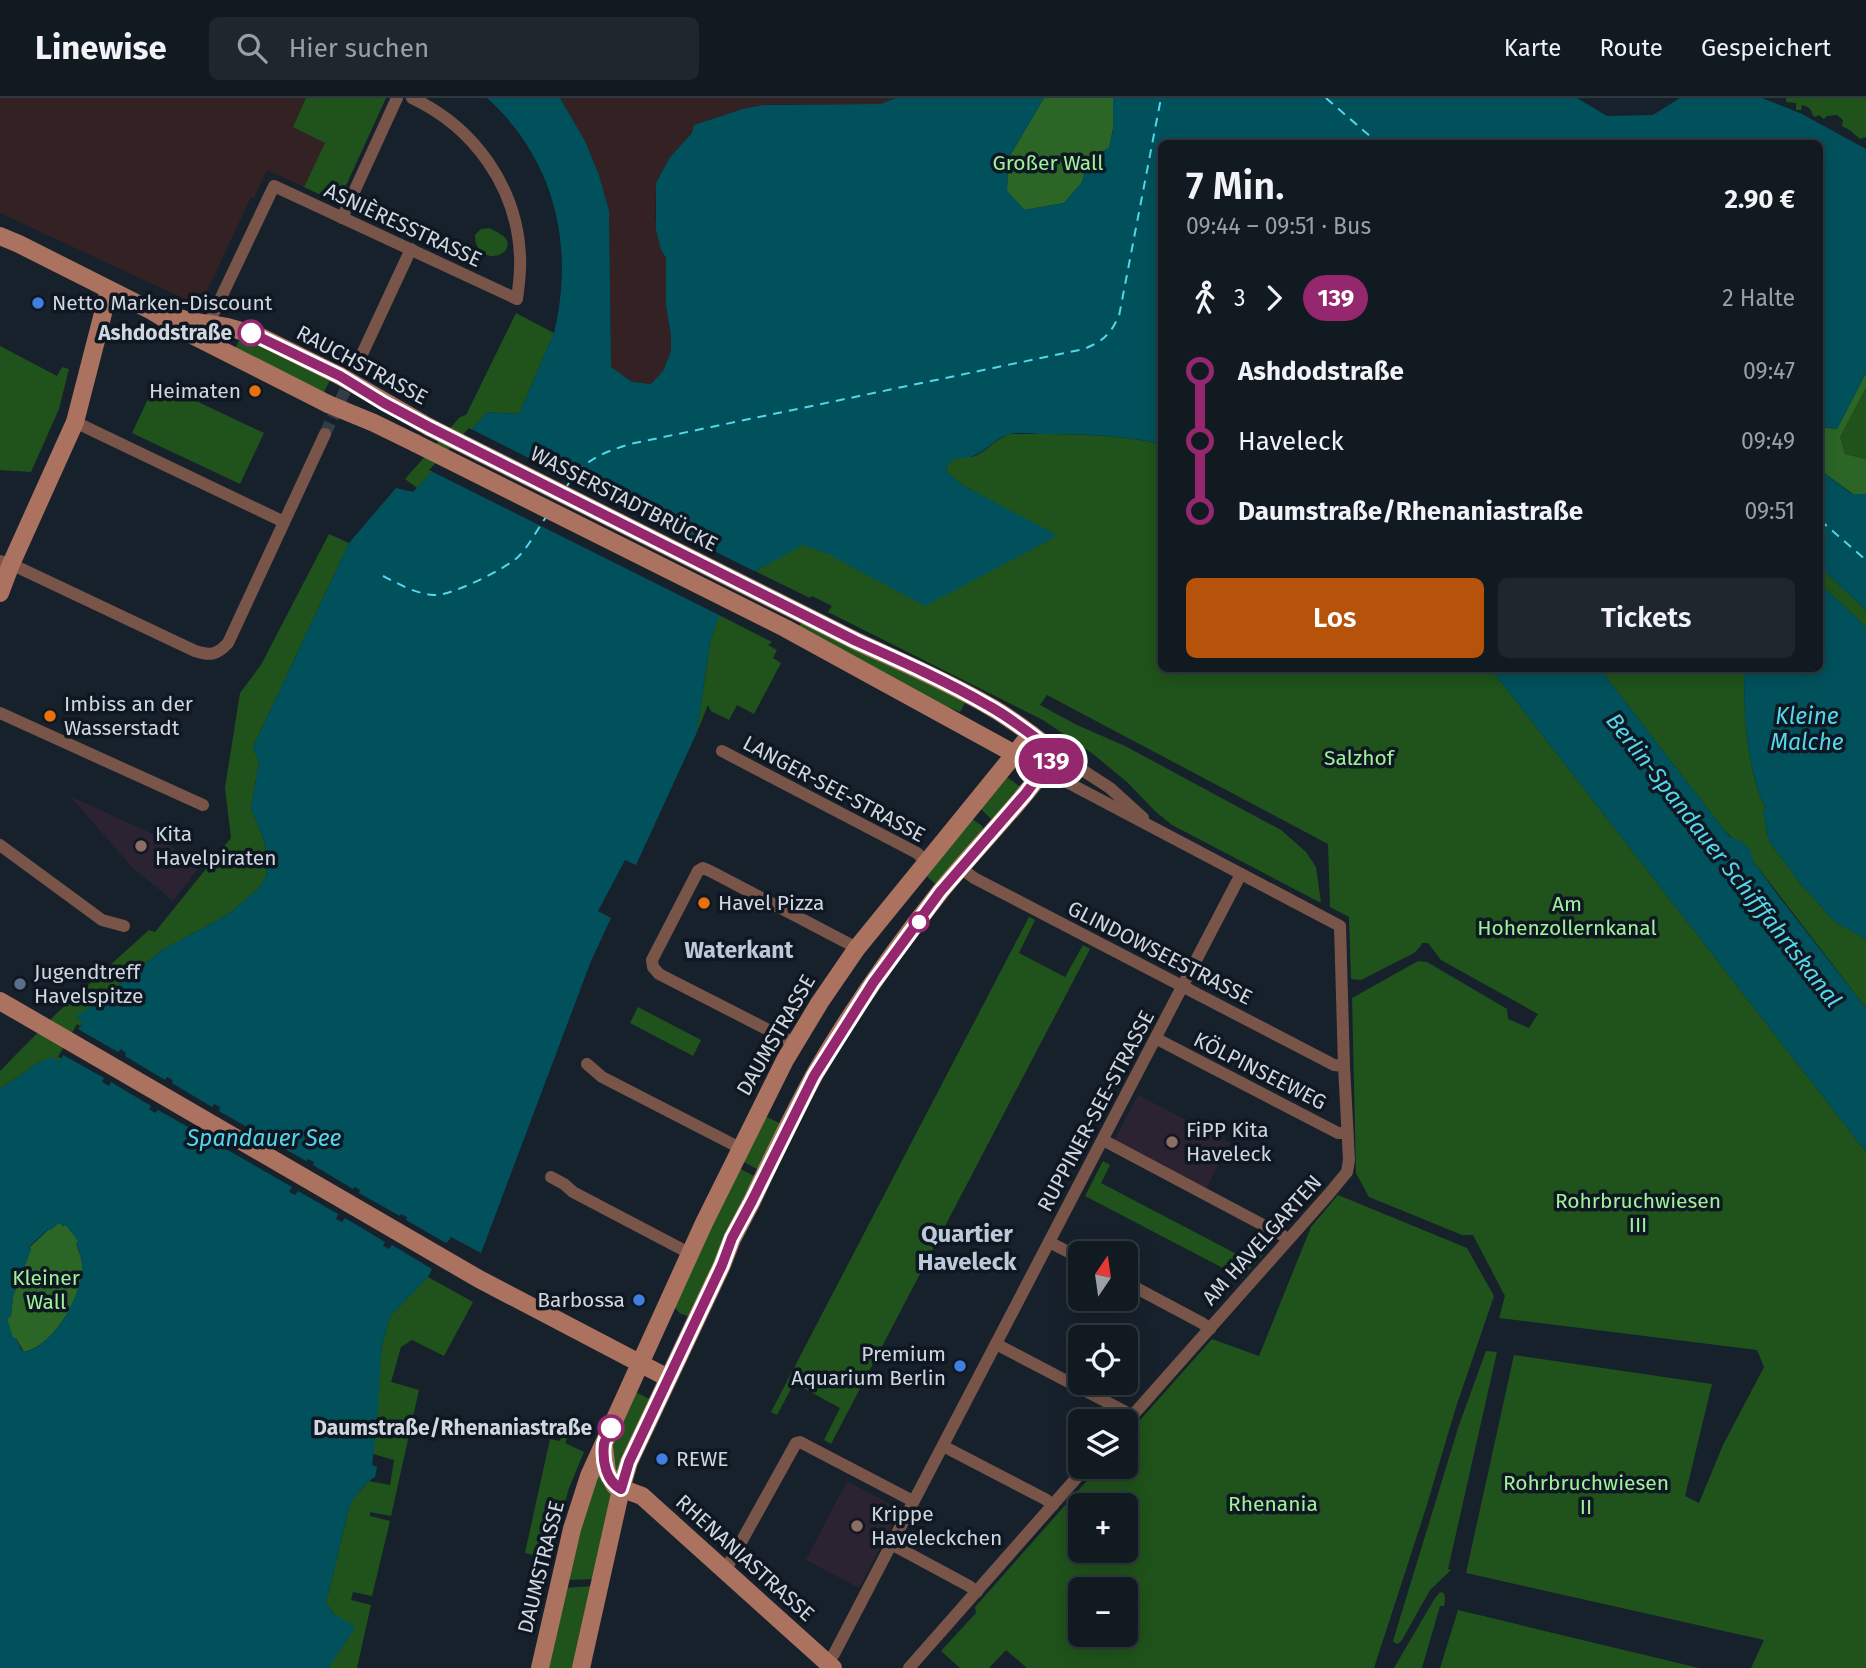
<!DOCTYPE html>
<html lang="de">
<meta charset="utf-8">
<style>
body{margin:0;font-family:"Fira Sans",sans-serif;background:#1e262e;color:#f1f3f6;height:100vh;display:flex;flex-direction:column;font-size:26px;white-space:nowrap}
*{box-sizing:border-box;margin:0}
p{font-size:23px;color:#9ca0a5}
.icon{flex:none;width:38px;height:38px;fill:none;stroke:currentColor;stroke-width:2;stroke-linecap:round;stroke-linejoin:round}
.map{position:relative;flex:1;overflow:hidden}
.side{position:absolute;left:1158px;top:42px;width:665px;height:532px;display:flex;flex-direction:column;background:#111921;border-radius:10px;box-shadow:0 4px 18px #0003,0 0 0 2px #30383f}
.side>*{flex:none}
.badge{padding:0 14px;border-radius:23px;font-size:24px;line-height:46px}
.needle{width:46px;rotate:13deg}
.controls{position:absolute;left:1068px;top:1143px;display:grid;gap:14px}
.controls a{display:grid;place-items:center;width:70px;height:70px;border-radius:10px;background:#111921;box-shadow:0 4px 18px #0003,0 0 0 2px #30383f;font-size:35px}
.map>.badge{position:absolute;translate:-50% -50%;box-shadow:0 0 0 4px #fff}
.legs{display:flex;align-items:center;gap:10px;height:77px;padding:0 28px;font-size:23px}
.legs p{margin-inline-start:auto}
.summary{display:flex;align-items:center;justify-content:space-between;height:119px;padding:0 28px}
h1{font-size:38px;font-weight:600;line-height:52px}
.cta{display:flex;gap:14px;margin-top:auto;padding:14px 28px}
.cta a{flex:1;height:80px;border-radius:10px;background:#b45309;color:#fff;font-size:28px;font-weight:600;line-height:80px;text-align:center}
.cta a+a{background:#1e262e;color:#f1f3f6}
ul{padding:0 28px;list-style:none}
li{display:flex;align-items:center;gap:24px;height:70px;font-size:26px}
li i{display:grid;place-items:center;width:10px;height:100%;margin:0 9px;background:currentColor}
li i::after{content:'';width:18px;height:18px;margin:-9px;border:5px solid;border-radius:50%;background:#111921}
li p{margin-inline-start:auto}
li:first-child i{background:linear-gradient(#0000 50%,currentColor 0)}
li:last-child i{background:linear-gradient(currentColor 50%,#0000 0)}
header{display:flex;align-items:center;gap:42px;box-sizing:border-box;height:98px;padding:0 35px;background:#111921;border-bottom:2px solid #30383f}
header strong{font-size:33px}
nav{display:flex;gap:38px;margin-inline-start:auto;font-size:24px}
.search{width:490px;height:63px;background:#1e262e;display:flex;align-items:center;gap:18px;box-sizing:border-box;padding:0 24px;border-radius:10px;color:#9ca0a5;font-size:26px}
.map>svg:first-child{display:block}
.industrial{fill:#342123}
.education{fill:#2c2332}
.green{fill:#1f531b;fill-rule:evenodd}
.forest{fill:#2b6626}
.water{fill:#01515c;fill-rule:evenodd}
.pier{fill:#17212c}
.lines{fill:none;stroke-linecap:round;stroke-linejoin:round}
.ferry{stroke:#54d6eb;stroke-width:2;stroke-dasharray:9 7;stroke-linecap:butt}
.street-tunnel{stroke:#333c47;stroke-width:12;stroke-dasharray:12 6;stroke-linecap:butt}
.street{stroke:#795549;stroke-width:12}
.secondary{stroke:#ab735f;stroke-width:18}
.secondary-bridge{stroke:#ab735f;stroke-width:18}
.line-1-casing{stroke:#fff;stroke-width:16}
.line-1{stroke:#95276e;stroke-width:10}
.shop-dot{fill:#3f7fe0;stroke:#0e1722;stroke-width:2.5}
.stop-1-dot{fill:#fff;stroke:#95276e;stroke-width:3.5}
.food-dot{fill:#e8710a;stroke:#0e1722;stroke-width:2.5}
.education-dot{fill:#8d6e63;stroke:#0e1722;stroke-width:2.5}
.service-dot{fill:#5c6f8a;stroke:#0e1722;stroke-width:2.5}
.labels{text-anchor:middle;stroke-width:7;stroke-linejoin:round;paint-order:stroke}
.park-label{font-size:21px;fill:#a0f197;stroke:#0e1722}
.street-label{font-size:21px;fill:#d0d7de;stroke:#0e1722}
.poi-label{font-size:21px;fill:#d0d7de;stroke:#0e1722;text-anchor:start}
.stop-label{font-size:21px;font-weight:bold;fill:#d0d7de;stroke:#0e1722;text-anchor:end}
.water-label{font-size:23px;font-style:italic;fill:#54d6eb;stroke:#0e1722}
.neighbourhood-label{font-size:23px;font-weight:bold;fill:#bcc9d8;stroke:#0e1722}
.quarter-label{font-size:24px;font-weight:bold;fill:#bcc9d8;stroke:#0e1722}
</style>
<header>
<strong>Linewise</strong>
<div class="search"><svg class="icon" aria-label="search" viewBox="0 0 24 24"><circle cx="10" cy="10" r="6"/><path d="M15 15l6 6"/></svg>Hier suchen</div>
<nav><a>Karte</a><a>Route</a><a>Gespeichert</a></nav>
</header>
<div class="map">
<svg width="1866" height="1570" viewBox="0 0 1866 1570">
<rect width="100%" height="100%" fill="#17212c"/>
<!-- industrial -->
<g class="industrial">
<path d="M0 0H306L293 29 325 45 304 89 267 72 254 100 251 99 200 208 0 115Z"/>
<path d="M560 0H896L887 5 881 6H769L746 10 694 27 692 35 670 59 656 85 655 119 661 152 666 160V208L671 238V253L663 273 651 286 632 284 611 269 609 113 599 77 585 43Z"/>
</g>
<!-- education -->
<g class="education">
<path d="M70 698 159 739 198 771 173 803 132 769Z"/>
<path d="M1138 997 1230 1045 1206 1091 1114 1043Z"/>
<path d="M847 1383 896 1409 898 1415 859 1490 806 1462Z"/>
</g>
<!-- green -->
<g class="green">
<path d="M306 0H386L338 105 304 89 325 45 293 29Z"/>
<path d="M1786 0H1866V39L1860 41 1851 33 1842 28 1843 22 1837 17 1827 18 1824 21 1819 17 1815 19C1809 14 1814 10 1802 7L1801 12H1796V5L1786 4Z"/>
<path d="M489 130C495 133 505 137 507 143 513 160 475 168 475 137L481 131Z"/>
<path d="M516 215 554 235 519 316 488 314 417 390 405 381 460 319 466 317Z"/>
<path d="M241 238 331 280 322 298 234 253Z"/>
<path d="M0 248 57 278 62 269 69 271 59 311 31 374 0 372Z"/>
<path d="M156 284 264 335 240 386 132 335Z"/>
<path d="M1866 290V361L1845 356 1840 339Z"/>
<path d="M1010 336C1061 336 1112 335 1162 346V570L1491 571 1866 1054V1570H1751L1764 1542 1466 1475 1514 1257 1712 1286 1685 1398 1699 1405 1723 1347 1764 1269 1757 1252 1499 1220 1505 1198 1473 1137H1462L1369 1099 1356 1075 1352 900 1418 863 1427 864 1507 911 1508 921 1529 930 1538 916 1441 862 1428 845H1422L1420 849 1414 855 1361 882 1351 881 1349 819 1330 809 1328 746 1047 597 1040 607 1077 627 1125 648 1281 732 1306 754 1316 769 1321 805 1172 727 1155 713 1127 684 1093 656 1043 622 828 514 832 508 812 498 810 500 755 473 803 446 826 455 1003 409 962 387 946 374C947 370 947 366 950 364 957 357 969 361 977 357 989 351 997 340 1010 336Z"/>
<path d="M329 436 349 445 253 649 259 664 251 710 264 742 268 765 266 779 257 792 229 816 162 852 107 897 77 919 83 924 59 964 51 960 38 965 0 991V973L57 915 149 832 155 834 231 740 225 690 240 595 261 567Z"/>
<path d="M1820 469 1866 512V529L1820 486Z"/>
<path d="M719 517 772 544 768 547 777 552 773 560 781 565 754 616 737 607 729 622 711 613 708 607 697 634 710 544Z"/>
<path d="M805 521 966 603 960 614 924 599 797 530Z"/>
<path d="M1600 571H1744C1744 618 1746 669 1766 712L1763 714 1769 743 1800 785 1835 824 1866 841V910L1753 763C1748 748 1734 743 1724 732Z"/>
<path d="M1004 677 1022 690 992 722 980 710Z"/>
<path d="M971 720 982 728 984 733 938 788 923 775Z"/>
<path d="M1029 819 1035 822 1019 855 1065 879 1083 847 1090 851 831 1346 824 1342 840 1310 794 1285 777 1317 771 1314Z"/>
<path d="M638 909 701 942 693 958 630 925Z"/>
<path d="M765 1018 783 1027 761 1073 740 1062Z"/>
<path d="M1103 1063 1110 1067 1101 1085 1248 1162 1258 1144 1269 1150 1242 1180 1085 1098Z"/>
<path d="M737 1069 758 1080 691 1219 681 1216 674 1209C697 1163 715 1115 737 1069Z"/>
<path d="M1338 1097 1467 1150 1494 1198 1456 1309 1426 1410 1374 1570H1027L1006 1552 989 1570H960L941 1553 976 1515 975 1509 1099 1369 1125 1368V1339L1212 1241 1259 1258 1311 1129ZM1080 1407H1125V1452H1080ZM1080 1491H1125V1536H1080Z"/>
<path d="M428 1179 473 1204 444 1258 412 1242 401 1249 391 1284 419 1292 391 1418 370 1414V1418L390 1423 372 1498 353 1494 351 1502 371 1507 357 1570H328L336 1556 348 1541 335 1517 326 1505 349 1410 354 1399 369 1383 390 1387 394 1362 373 1356 382 1247 390 1218Z"/>
<path d="M1486 1253 1497 1254 1448 1471 1451 1472 1430 1492 1402 1542 1398 1546 1395 1545 1393 1543 1459 1327Z"/>
<path d="M634 1293 651 1302 618 1376 608 1359V1353Z"/>
<path d="M561 1336 568 1339 565 1345 584 1354 569 1390 550 1461 525 1455 550 1341 560 1343Z"/>
<path d="M599 1368 609 1393 614 1400 595 1481 565 1482Z"/>
<path d="M594 1488 575 1570H545L564 1490Z"/>
<path d="M1440 1494 1444 1495 1445 1501 1444 1508H1440L1422 1570H1394L1435 1500Z"/>
<path d="M1458 1512 1699 1570H1440Z"/>
</g>
<!-- forest -->
<g class="forest">
<path d="M1044 0H1113V31L1109 50 1088 61 1082 84 1064 105 1024 112 1007 93 1008 61Z"/>
<path d="M1866 275V290L1840 339 1845 356 1866 361V396H1853L1820 372V329L1837 331Z"/>
<path d="M59 1125 66 1127 79 1143 76 1145C78 1152 82 1160 82 1167 84 1196 54 1248 24 1254L16 1240 13 1241 7 1221 11 1218 13 1198 31 1151 29 1150 49 1131 50 1132Z"/>
</g>
<!-- water -->
<g class="water">
<path d="M487 0H560L585 43 599 77 609 113 611 269 632 284 651 286 663 273 671 253V238L666 208V160L661 152 656 132V85L670 59 692 35 694 27 746 10 764 7 881 6 896 0H1044L1008 61 1007 93 1025 112 1064 105 1082 84 1088 61 1109 50 1113 31V0H1577L1607 18 1653 17 1680 0H1762L1800 15 1866 51V275L1837 331 1820 329V46H1162V346C1123 337 1084 336 1044 336 1033 336 1018 333 1007 337 995 341 987 352 975 357 962 363 951 355 946 373L962 387 1055 436V439L925 508 826 455 803 447 755 473 719 518 710 544 697 634 636 767 625 762 598 813 611 820 591 863 481 1155 451 1139 428 1179 390 1218 382 1247 376 1336 372 1367 377 1369 375 1379C363 1387 355 1397 349 1410L326 1505 335 1517 355 1528V1530L328 1570H0V991L38 965 52 959 59 964 83 925 76 919 107 897 162 852 229 816 257 792 266 779 268 765 264 742 251 710 259 664 253 649 349 445 396 390 413 394 488 314 519 316 554 235C575 148 555 61 487 0ZM59 1125 63 1129 66 1127 78 1143 76 1145C78 1151 82 1159 82 1166 84 1195 54 1248 25 1254L21 1251 16 1240H13L7 1221 11 1218 13 1198 31 1151 29 1149 48 1131 50 1132Z"/>
<path d="M1820 372 1852 396H1866V512L1820 469Z"/>
<path d="M1820 486 1866 529V841L1835 824 1800 785 1769 743 1763 714 1766 712C1746 668 1744 618 1744 571L1820 570Z"/>
<path d="M1491 571H1600L1724 732 1729 738 1744 745 1750 752 1753 763 1780 800 1866 910V1054Z"/>
</g>
<!-- pier -->
<g class="pier">
<path d="M469 330 758 475 723 519 429 372Z"/>
<path d="M77 926 80 928 78 931 118 954 121 951 126 955 125 958 165 982 167 979 173 982 172 985 212 1009 214 1006 220 1009 219 1013 306 1063 308 1061 314 1064 313 1067 353 1091 355 1089 360 1092 359 1095 400 1118 401 1116 407 1119 406 1122 446 1145 449 1142 452 1144 433 1177 430 1175 432 1171 392 1147 389 1151 383 1148 385 1144 345 1120 342 1124 336 1121 338 1116 298 1093 295 1097 289 1094 292 1089 205 1039 202 1042 195 1038 197 1034 158 1012 155 1015 149 1011 151 1008 111 984 109 988 102 984 104 980 63 957 61 960 58 959Z"/>
</g>
<g class="lines">
<!-- ferry -->
<g class="ferry">
<path d="M1326 0 1379 46"/>
<path d="M567 388C583 362 602 355 630 346L1084 251C1103 243 1110 237 1119 218L1161 0"/>
<path d="M1820 422 1866 462"/>
<path d="M383 478C399 486 416 496 434 497 451 498 505 471 518 459 529 448 537 432 546 419"/>
</g>
<!-- street-tunnel -->
<path class="street-tunnel" d="M325 336 356 269"/>
<!-- street -->
<g class="street">
<path d="M342 120 397 0"/>
<path d="M206 231 274 88 517 201C519 187 521 173 520 158 517 89 474 29 412 0"/>
<path d="M356 269 411 151"/>
<path d="M75 324 284 424"/>
<path d="M0 463 11 466 195 553C210 558 217 557 228 545L325 336"/>
<path d="M0 615 203 707"/>
<path d="M722 653 917 755 927 764"/>
<path d="M1056 655 1110 690 1143 720"/>
<path d="M1044 672 1340 828 1344 968 1349 1062 1347 1074 1328 1097 1125 1326"/>
<path d="M0 747 102 822 124 828"/>
<path d="M961 770 974 780 1334 967 1344 968"/>
<path d="M1157 941 1338 1035H1347"/>
<path d="M794 945 659 876 653 869 652 862 698 773 703 770 710 773 857 850"/>
<path d="M587 966 602 979 740 1050"/>
<path d="M1103 1042 1282 1137 1288 1142"/>
<path d="M551 1079 564 1086 573 1094 691 1156"/>
<path d="M1049 1144 1080 1160"/>
<path d="M1125 1184 1202 1225 1210 1231"/>
<path d="M996 1246 1124 1313 1131 1319"/>
<path d="M943 1348 1045 1401 1053 1407"/>
<path d="M891 1446 969 1488 977 1494"/>
<path d="M725 1473 796 1345 800 1344 913 1403"/>
<path d="M826 1564 834 1556 1241 776"/>
<path d="M909 1570 1087 1368"/>
</g>
<!-- secondary -->
<g class="secondary">
<path d="M0 138 19 146 152 213 190 236 328 306"/>
<path d="M172 218 189 223 227 229 259 238 340 278"/>
<path d="M429 329 856 543C901 564 946 583 989 608 1013 621 1034 639 1056 655 1022 705 978 747 940 794 895 851 852 912 816 974 793 1016 772 1060 752 1103L732 1141 722 1167 629 1364 621 1391 581 1570"/>
<path d="M415 345 785 530 1044 672"/>
<path d="M0 495 11 466 75 324 109 192"/>
<path d="M0 903 479 1181 668 1280"/>
<path d="M604 1349 607 1374 615 1388 642 1398 833 1570"/>
<path d="M540 1570 572 1431 589 1378 704 1125 785 962 820 904 857 850 1031 636"/>
</g>
<!-- secondary-bridge -->
<g class="secondary-bridge">
<path d="M340 278 429 329"/>
<path d="M328 306 374 325 415 345"/>
</g>
</g>
<g class="lines">
<!-- line-1 casing -->
<g class="line-1-casing">
<path id="line-1" d="M251 235 340 278 384 305 429 329 856 543C901 563 946 583 989 608 1013 621 1034 639 1056 655L1026 695 940 794 873 885 814 978 752 1103 732 1140 722 1167 629 1364 621 1391C606 1383 602 1363 604 1346 605 1341 609 1335 611 1330"/>
</g>
<!-- line-1 -->
<use href="#line-1" class="line-1"/>
</g>
<!-- markers -->
<g class="shop-dot">
<circle cx="38" cy="205" r="7"/>
<circle cx="639" cy="1202" r="7"/>
<circle cx="960" cy="1268" r="7"/>
<circle cx="662" cy="1361" r="7"/>
</g>
<g class="stop-1-dot">
<circle cx="251" cy="235" r="12"/>
<circle cx="919" cy="824" r="9"/>
<circle cx="611" cy="1330" r="12"/>
</g>
<g class="food-dot">
<circle cx="255" cy="293" r="7"/>
<circle cx="50" cy="618" r="7"/>
<circle cx="704" cy="805" r="7"/>
</g>
<g class="education-dot">
<circle cx="141" cy="748" r="7"/>
<circle cx="1172" cy="1044" r="7"/>
<circle cx="857" cy="1428" r="7"/>
</g>
<circle class="service-dot" cx="20" cy="886" r="7"/>
<g class="labels">
<!-- park labels -->
<g class="park-label">
<text x="1048" y="72">Großer Wall</text>
<text x="1359" y="667">Salzhof</text>
<text x="1567" y="813">Am<tspan x="1567" dy="24">Hohenzollernkanal</tspan></text>
<text x="1638" y="1110">Rohrbruchwiesen<tspan x="1638" dy="24">III</tspan></text>
<text x="46" y="1187">Kleiner<tspan x="46" dy="24">Wall</tspan></text>
<text x="1586" y="1392">Rohrbruchwiesen<tspan x="1586" dy="24">II</tspan></text>
<text x="1273" y="1413">Rhenania</text>
</g>
<!-- street labels -->
<g class="street-label">
<text transform="translate(403 127) rotate(25)" y="7">ASNIÈRESSTRASSE</text>
<text transform="translate(362 267) rotate(28)" y="7">RAUCHSTRASSE</text>
<text transform="translate(624 401) rotate(27)" y="7">WASSERSTADTBRÜCKE</text>
<text transform="translate(834 691) rotate(28)" y="7">LANGER-SEE-STRASSE</text>
<text transform="translate(1160 855) rotate(27)" y="7">GLINDOWSEESTRASSE</text>
<text transform="translate(776 937) rotate(-60)" y="7">DAUMSTRASSE</text>
<text transform="translate(1260 973) rotate(27)" y="7">KÖLPINSEEWEG</text>
<text transform="translate(1096 1013) rotate(-62)" y="7">RUPPINER-SEE-STRASSE</text>
<text transform="translate(1262 1142) rotate(-48)" y="7">AM HAVELGARTEN</text>
<text transform="translate(745 1460) rotate(42)" y="7">RHENANIASTRASSE</text>
<text transform="translate(541 1469) rotate(-76)" y="7">DAUMSTRASSE</text>
</g>
<!-- poi labels -->
<g class="poi-label">
<text x="52" y="212">Netto Marken-Discount</text>
<text x="241" y="300" text-anchor="end">Heimaten</text>
<text x="64" y="613">Imbiss an der<tspan x="64" dy="24">Wasserstadt</tspan></text>
<text x="155" y="743">Kita<tspan x="155" dy="24">Havelpiraten</tspan></text>
<text x="718" y="812">Havel Pizza</text>
<text x="34" y="881">Jugendtreff<tspan x="34" dy="24">Havelspitze</tspan></text>
<text x="1186" y="1039">FiPP Kita<tspan x="1186" dy="24">Haveleck</tspan></text>
<text x="625" y="1209" text-anchor="end">Barbossa</text>
<text x="946" y="1263" text-anchor="end">Premium<tspan x="946" dy="24">Aquarium Berlin</tspan></text>
<text x="676" y="1368">REWE</text>
<text x="871" y="1423">Krippe<tspan x="871" dy="24">Haveleckchen</tspan></text>
</g>
<!-- stop labels -->
<g class="stop-label">
<text x="232" y="242">Ashdodstraße</text>
<text x="592" y="1337">Daumstraße/Rhenaniastraße</text>
</g>
<!-- water labels -->
<g class="water-label">
<text x="1807" y="626">Kleine<tspan x="1807" dy="26">Malche</tspan></text>
<text transform="translate(1724 762) rotate(52)" y="8">Berlin-Spandauer Schifffahrtskanal</text>
<text x="264" y="1048">Spandauer See</text>
</g>
<!-- neighbourhood labels -->
<g class="neighbourhood-label">
<text x="739" y="860">Waterkant</text>
</g>
<!-- quarter labels -->
<g class="quarter-label">
<text x="967" y="1144">Quartier<tspan x="967" dy="28">Haveleck</tspan></text>
</g>
</g>
</svg>
<div class="controls">
<a><svg class="needle" viewBox="-14 -14 28 28"><path d="M0-13l5 13h-10z" fill="#e53935"/><path d="M0 13l5-13h-10z" fill="#9ca0a5"/></svg></a>
<a><svg class="icon" aria-label="locate" viewBox="0 0 24 24"><circle cx="12" cy="12" r="6"/><path d="M12 2v4M12 18v4M2 12h4M18 12h4"/></svg></a>
<a><svg class="icon" aria-label="layers" viewBox="0 0 24 24"><path d="M12 4l9 5-9 5-9-5zM3 14l9 5 9-5"/></svg></a>
<a>+</a>
<a>−</a>
</div>
<b class="badge" style="left:1051px;top:663px;background:#95276e;color:#fff">139</b>
<section class="side">
<div class="summary"><div><h1>7 Min.</h1><p>09:44 – 09:51 · Bus</p></div><b>2.90 €</b></div>
<div class="legs"><svg class="icon" aria-label="walk" viewBox="0 0 24 24"><circle cx="13" cy="4" r="2"/><path d="M13 8l-2 6 4 7M11 14l-3 7M7 12l3-4h3l4 4"/></svg>3<svg class="icon" aria-label="forward" viewBox="0 0 24 24"><path d="M9 5l7 7-7 7"/></svg><b class="badge" style="background:#95276e;color:#fff">139</b><p>2 Halte</p></div>
<ul>
<li><i style="color:#95276e"></i><b>Ashdodstraße</b><p>09:47</p></li>
<li><i style="color:#95276e"></i><span>Haveleck</span><p>09:49</p></li>
<li><i style="color:#95276e"></i><b>Daumstraße/Rhenaniastraße</b><p>09:51</p></li>
</ul>
<div class="cta"><a>Los</a><a>Tickets</a></div>
</section>
</div>
